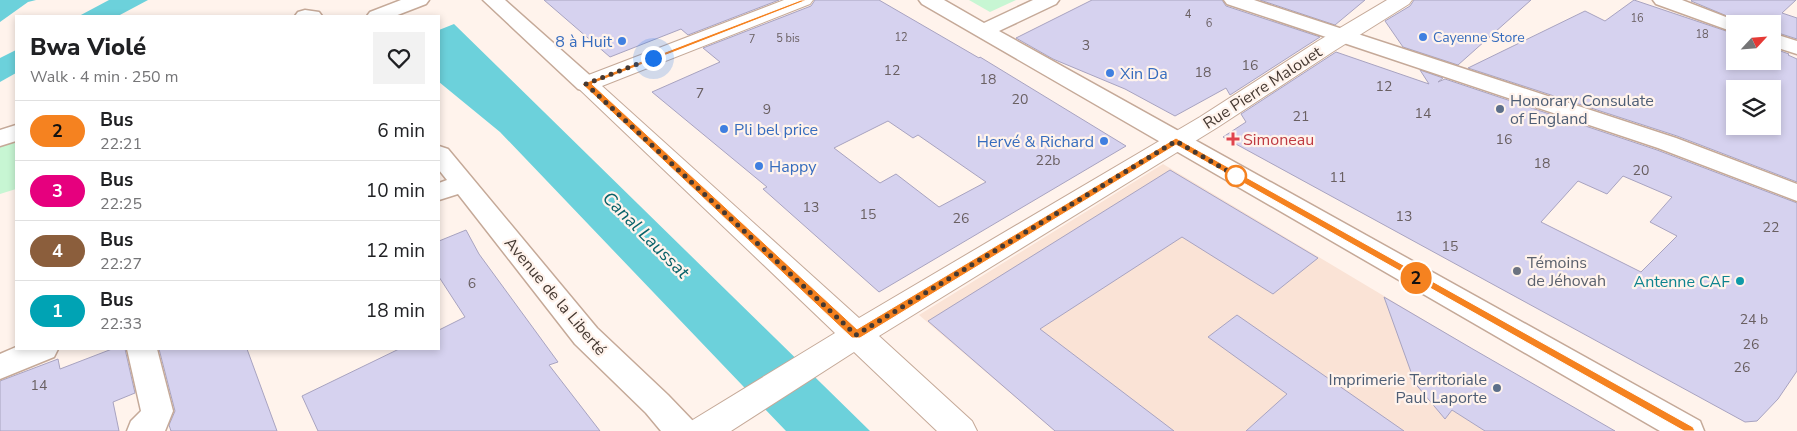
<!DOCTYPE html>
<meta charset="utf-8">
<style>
body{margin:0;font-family:"Nunito Sans",sans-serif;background:#f2f2f2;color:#202124;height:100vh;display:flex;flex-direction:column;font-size:19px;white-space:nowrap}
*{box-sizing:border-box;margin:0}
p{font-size:16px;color:#757577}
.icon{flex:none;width:28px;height:28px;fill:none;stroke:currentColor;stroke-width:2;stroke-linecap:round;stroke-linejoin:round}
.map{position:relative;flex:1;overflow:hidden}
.details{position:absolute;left:15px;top:15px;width:425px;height:335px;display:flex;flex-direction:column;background:#fff;border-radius:0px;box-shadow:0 2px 8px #0003}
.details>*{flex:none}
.badge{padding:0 10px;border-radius:16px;font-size:18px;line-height:32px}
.needle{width:32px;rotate:64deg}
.tools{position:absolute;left:1726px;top:15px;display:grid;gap:10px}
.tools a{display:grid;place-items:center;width:55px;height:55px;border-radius:0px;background:#fff;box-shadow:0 2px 8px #0003;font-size:25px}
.you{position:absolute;width:25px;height:25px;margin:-12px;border:4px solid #fff;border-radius:50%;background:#1a73e8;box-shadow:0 0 0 8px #1a73e833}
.map>.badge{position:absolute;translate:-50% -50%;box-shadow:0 0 0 2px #fff}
.round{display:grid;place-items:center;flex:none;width:52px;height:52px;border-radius:0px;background:#f2f2f2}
.head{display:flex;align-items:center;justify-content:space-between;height:85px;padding:0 15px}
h1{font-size:24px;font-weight:800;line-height:38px}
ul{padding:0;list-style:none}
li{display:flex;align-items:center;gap:15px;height:60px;padding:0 15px;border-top:1px solid #e0e0e0}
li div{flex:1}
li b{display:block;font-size:19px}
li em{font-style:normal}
li .badge{min-width:55px;font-weight:700;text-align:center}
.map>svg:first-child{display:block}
.built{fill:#fae3d6}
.green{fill:#c7f6d3}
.water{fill:#6cd1db}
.building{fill:#d6d2ef;stroke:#a8a3c0;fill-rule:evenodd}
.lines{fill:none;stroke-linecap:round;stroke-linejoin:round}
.street-casing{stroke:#c5a998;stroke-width:3}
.secondary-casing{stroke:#c5a998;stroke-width:2}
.street{fill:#fff;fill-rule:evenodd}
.secondary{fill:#fff;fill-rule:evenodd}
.line{fill:#f58220;stroke:#fff}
.walk{stroke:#453932;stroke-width:5;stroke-dasharray:0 9}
.shop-dot{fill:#3f7fe0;stroke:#fff3ec;stroke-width:2}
.service-dot{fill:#5c6f8a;stroke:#fff3ec;stroke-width:2}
.health-dot{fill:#e0444e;stroke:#fff3ec;stroke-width:2}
.stop-dot{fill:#fff;stroke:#f58220;stroke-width:2.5}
.worship-dot{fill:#6b7280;stroke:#fff3ec;stroke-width:2}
.culture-dot{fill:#0f9aa8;stroke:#fff3ec;stroke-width:2}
.labels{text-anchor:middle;stroke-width:4.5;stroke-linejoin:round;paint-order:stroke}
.far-number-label{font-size:11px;fill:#695f61}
.far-shop-label{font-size:14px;fill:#366cbe;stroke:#fff3ec;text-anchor:start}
.number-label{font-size:14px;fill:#695f61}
.shop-label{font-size:16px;fill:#366cbe;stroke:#fff3ec;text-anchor:start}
.street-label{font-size:16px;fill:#453932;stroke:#fff3ec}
.service-label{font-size:16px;fill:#4e5e75;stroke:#fff3ec;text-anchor:start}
.health-label{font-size:16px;fill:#be3a42;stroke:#fff3ec;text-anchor:start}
.worship-label{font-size:16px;fill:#5b616d;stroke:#fff3ec;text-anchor:start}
.culture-label{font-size:16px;fill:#0d838f;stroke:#fff3ec;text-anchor:end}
.water-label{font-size:18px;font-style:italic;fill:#0a636a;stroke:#fff3ec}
</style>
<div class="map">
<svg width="1797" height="431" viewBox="0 0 1797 431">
<rect width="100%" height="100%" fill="#fff3ec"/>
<!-- built -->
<path class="built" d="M1163 164 1471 348 1452 410 1485 431H1055L919 315Z"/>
<!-- green -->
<g class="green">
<path d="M969 0H1016L990 12Z"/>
<path d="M16 139V189L0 194V146Z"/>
</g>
<!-- water -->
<g class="water">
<path d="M0 0H36L28 2 0 22Z"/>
<path d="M109 0H148L118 16H79Z"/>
<path d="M454 24 870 431H786L500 132 439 82V30Z"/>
<path d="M16 50V73L0 82V58Z"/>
</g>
<!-- building -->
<g class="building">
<path d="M544 0H779L688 35 681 29 610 57Z"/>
<path d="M815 0H879L979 58 980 57 1126 146 879 292 763 189 767 187 652 92 720 62 703 48 811 6ZM888 121 913 138 918 135 986 182 939 207 896 174 880 183 834 148Z"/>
<path d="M1092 0H1222L1226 6 1320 37 1230 95 1226 88 1175 116 1125 89 1053 59 1016 38Z"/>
<path d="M1260 0H1365L1335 25Z"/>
<path d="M1414 0H1531L1458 65 1403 47 1385 21 1410 6Z"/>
<path d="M1634 0 1735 34V61H1772V48L1789 54 1788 55 1797 59V182L1677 136 1468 68 1585 11 1605 21ZM1735 89H1772V126H1735Z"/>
<path d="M1692 0H1796L1782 13 1797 18V39L1772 31V24H1746L1691 1Z"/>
<path d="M1336 52 1429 84 1420 70 1443 78 1438 82 1445 79 1657 150 1797 203V371L1778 399 1757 421 1745 422 1223 137 1246 122 1241 114ZM1623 176 1672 197 1650 222 1677 236 1641 272 1541 222 1578 181 1607 194Z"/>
<path d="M1170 170 1318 258 1273 294 1182 237 1040 329 1174 431H1055L928 321Z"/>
<path d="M466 230 479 254 558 362 549 365 600 431H318L302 396 399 349H439V330L465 317 439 277V241Z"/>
<path d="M1384 297 1471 348 1615 431H1485L1452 410 1445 419 1408 375 1411 372Z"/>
<path d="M1237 315 1404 431H1246L1287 394 1208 337Z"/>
<path d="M112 349H125L135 393 113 402 119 431H0V381L58 359 60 369Z"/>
<path d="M159 349H247L277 431H171L169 425 175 411Z"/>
</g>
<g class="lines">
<!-- street casing -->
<g class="street-casing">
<g id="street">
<path d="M401 0H429L426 4 395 16H367L370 12Z"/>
<path d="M483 0H505L594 79 597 84 594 89 586 91 578 89Z"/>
<path d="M919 0H944L984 23 1033 0H1059L1056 4 999 31 1700 421 1704 431H1660L922 4Z"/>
<path d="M1224 0H1254L1676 138 1797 184V201L1658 148 1227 4Z"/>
<path d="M1653 0H1682L1744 24H1735V32L1728 30 1656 4Z"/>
<path d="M305 10 319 12 322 16H295L298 12Z"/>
<path d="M1772 33 1797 41V54L1772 46Z"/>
<path d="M16 125V141L0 146V130Z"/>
<path d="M439 146 448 149 597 328 668 395 693 421 697 431H661L646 413 575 344 458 194 439 200V183L447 180 439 170Z"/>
<path d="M16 347V349H58L54 357 0 379V354Z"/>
<path d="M127 349H157L173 411 165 431H127L131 421 141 411Z"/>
</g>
</g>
<!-- secondary casing -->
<g class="secondary-casing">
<path id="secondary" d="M784 0H813L810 4 602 86 859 318 1200 117 1318 41 1387 0H1412L1409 4 1334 51 1218 127 879 336 972 421 977 431H937L854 352 731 431H686L691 421 835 333 574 84 578 79Z"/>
</g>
<!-- street -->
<use href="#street" class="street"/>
<!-- secondary -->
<use href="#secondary" class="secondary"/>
</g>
<!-- line -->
<path class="line" d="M801 0H807L592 84 857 329 1176 138 1693 427 1695 431H1684L1176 145 860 338H852L582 84Z"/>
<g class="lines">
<!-- walk -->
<path class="walk" d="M653 58 586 84 856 335 1176 141 1236 176"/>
</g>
<!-- markers -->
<g class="shop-dot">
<circle cx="1423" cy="37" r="5"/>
<circle cx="622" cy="41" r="5"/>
<circle cx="1110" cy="73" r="5"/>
<circle cx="724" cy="129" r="5"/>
<circle cx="1104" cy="141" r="5"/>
<circle cx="759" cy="166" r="5"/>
</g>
<g class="service-dot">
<circle cx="1500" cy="109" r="5"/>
<circle cx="1497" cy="388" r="5"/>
</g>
<path class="health-dot" d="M1230.5 131.5h5v5h5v5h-5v5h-5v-5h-5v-5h5z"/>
<circle class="stop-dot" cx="1236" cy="176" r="10"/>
<circle class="worship-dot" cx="1517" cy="271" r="5"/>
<circle class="culture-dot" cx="1740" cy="281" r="5"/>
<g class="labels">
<!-- far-number labels -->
<g class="far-number-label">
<text x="1188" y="18">4</text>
<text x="1637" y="22">16</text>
<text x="1209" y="27">6</text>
<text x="1702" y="38">18</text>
<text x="901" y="41">12</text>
<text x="788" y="42">5 bis</text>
<text x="752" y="43">7</text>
</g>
<!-- far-shop labels -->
<g class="far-shop-label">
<text x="1433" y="42">Cayenne Store</text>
</g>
<!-- number labels -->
<g class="number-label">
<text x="1086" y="50">3</text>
<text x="1250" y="70">16</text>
<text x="892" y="75">12</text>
<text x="1203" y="77">18</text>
<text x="988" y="84">18</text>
<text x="1384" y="91">12</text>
<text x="700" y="98">7</text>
<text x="1020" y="104">20</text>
<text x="767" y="114">9</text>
<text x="1423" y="118">14</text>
<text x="1301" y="121">21</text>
<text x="1504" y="144">16</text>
<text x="1048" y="165">22b</text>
<text x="1542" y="168">18</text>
<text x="1641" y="175">20</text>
<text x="1338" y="182">11</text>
<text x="811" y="212">13</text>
<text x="868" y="219">15</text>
<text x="1404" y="221">13</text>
<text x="961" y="223">26</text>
<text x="1771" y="232">22</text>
<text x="1450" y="251">15</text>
<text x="472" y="288">6</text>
<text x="1754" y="324">24 b</text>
<text x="1751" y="349">26</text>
<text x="1742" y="372">26</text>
<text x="39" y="390">14</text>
</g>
<!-- shop labels -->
<g class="shop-label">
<text x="612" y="47" text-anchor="end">8 à Huit</text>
<text x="1120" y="79">Xin Da</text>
<text x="734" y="135">Pli bel price</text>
<text x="1094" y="147" text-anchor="end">Hervé &amp; Richard</text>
<text x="769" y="172">Happy</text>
</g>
<!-- street labels -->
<g class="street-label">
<text transform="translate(1262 87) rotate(-33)" y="6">Rue Pierre Malouet</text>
<text transform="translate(556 296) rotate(50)" y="6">Avenue de la Liberté</text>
</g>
<!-- service labels -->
<g class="service-label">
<text x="1510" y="106">Honorary Consulate<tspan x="1510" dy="18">of England</tspan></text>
<text x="1487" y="385" text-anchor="end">Imprimerie Territoriale<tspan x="1487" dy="18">Paul Laporte</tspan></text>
</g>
<!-- health labels -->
<g class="health-label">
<text x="1243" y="145">Simoneau</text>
</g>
<!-- worship labels -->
<g class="worship-label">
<text x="1527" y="268">Témoins<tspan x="1527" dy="18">de Jéhovah</tspan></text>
</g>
<!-- culture labels -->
<g class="culture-label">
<text x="1730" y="287">Antenne CAF</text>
</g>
<!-- water labels -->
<g class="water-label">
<text transform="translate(646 235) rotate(45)" y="6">Canal Laussat</text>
</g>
</g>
</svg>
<div class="tools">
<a><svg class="needle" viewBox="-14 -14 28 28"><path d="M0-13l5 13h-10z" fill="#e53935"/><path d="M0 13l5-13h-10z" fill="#757577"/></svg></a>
<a><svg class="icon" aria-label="layers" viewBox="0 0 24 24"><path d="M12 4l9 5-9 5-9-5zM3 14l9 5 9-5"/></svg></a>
</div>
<div class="you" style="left:653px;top:58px"></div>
<b class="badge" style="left:1416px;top:278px;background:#f58220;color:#111">2</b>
<section class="details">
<div class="head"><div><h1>Bwa Violé</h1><p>Walk · 4 min · 250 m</p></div><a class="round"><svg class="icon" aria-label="heart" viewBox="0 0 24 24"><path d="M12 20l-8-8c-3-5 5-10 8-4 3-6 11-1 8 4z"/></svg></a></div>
<ul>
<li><span class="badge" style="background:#f58220;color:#111">2</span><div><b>Bus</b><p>22:21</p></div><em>6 min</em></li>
<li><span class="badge" style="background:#e6007e;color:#fff">3</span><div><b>Bus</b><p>22:25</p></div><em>10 min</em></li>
<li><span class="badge" style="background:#8b5e3c;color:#fff">4</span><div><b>Bus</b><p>22:27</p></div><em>12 min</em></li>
<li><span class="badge" style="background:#00a3b4;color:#fff">1</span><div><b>Bus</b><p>22:33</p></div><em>18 min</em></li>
</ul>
</section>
</div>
